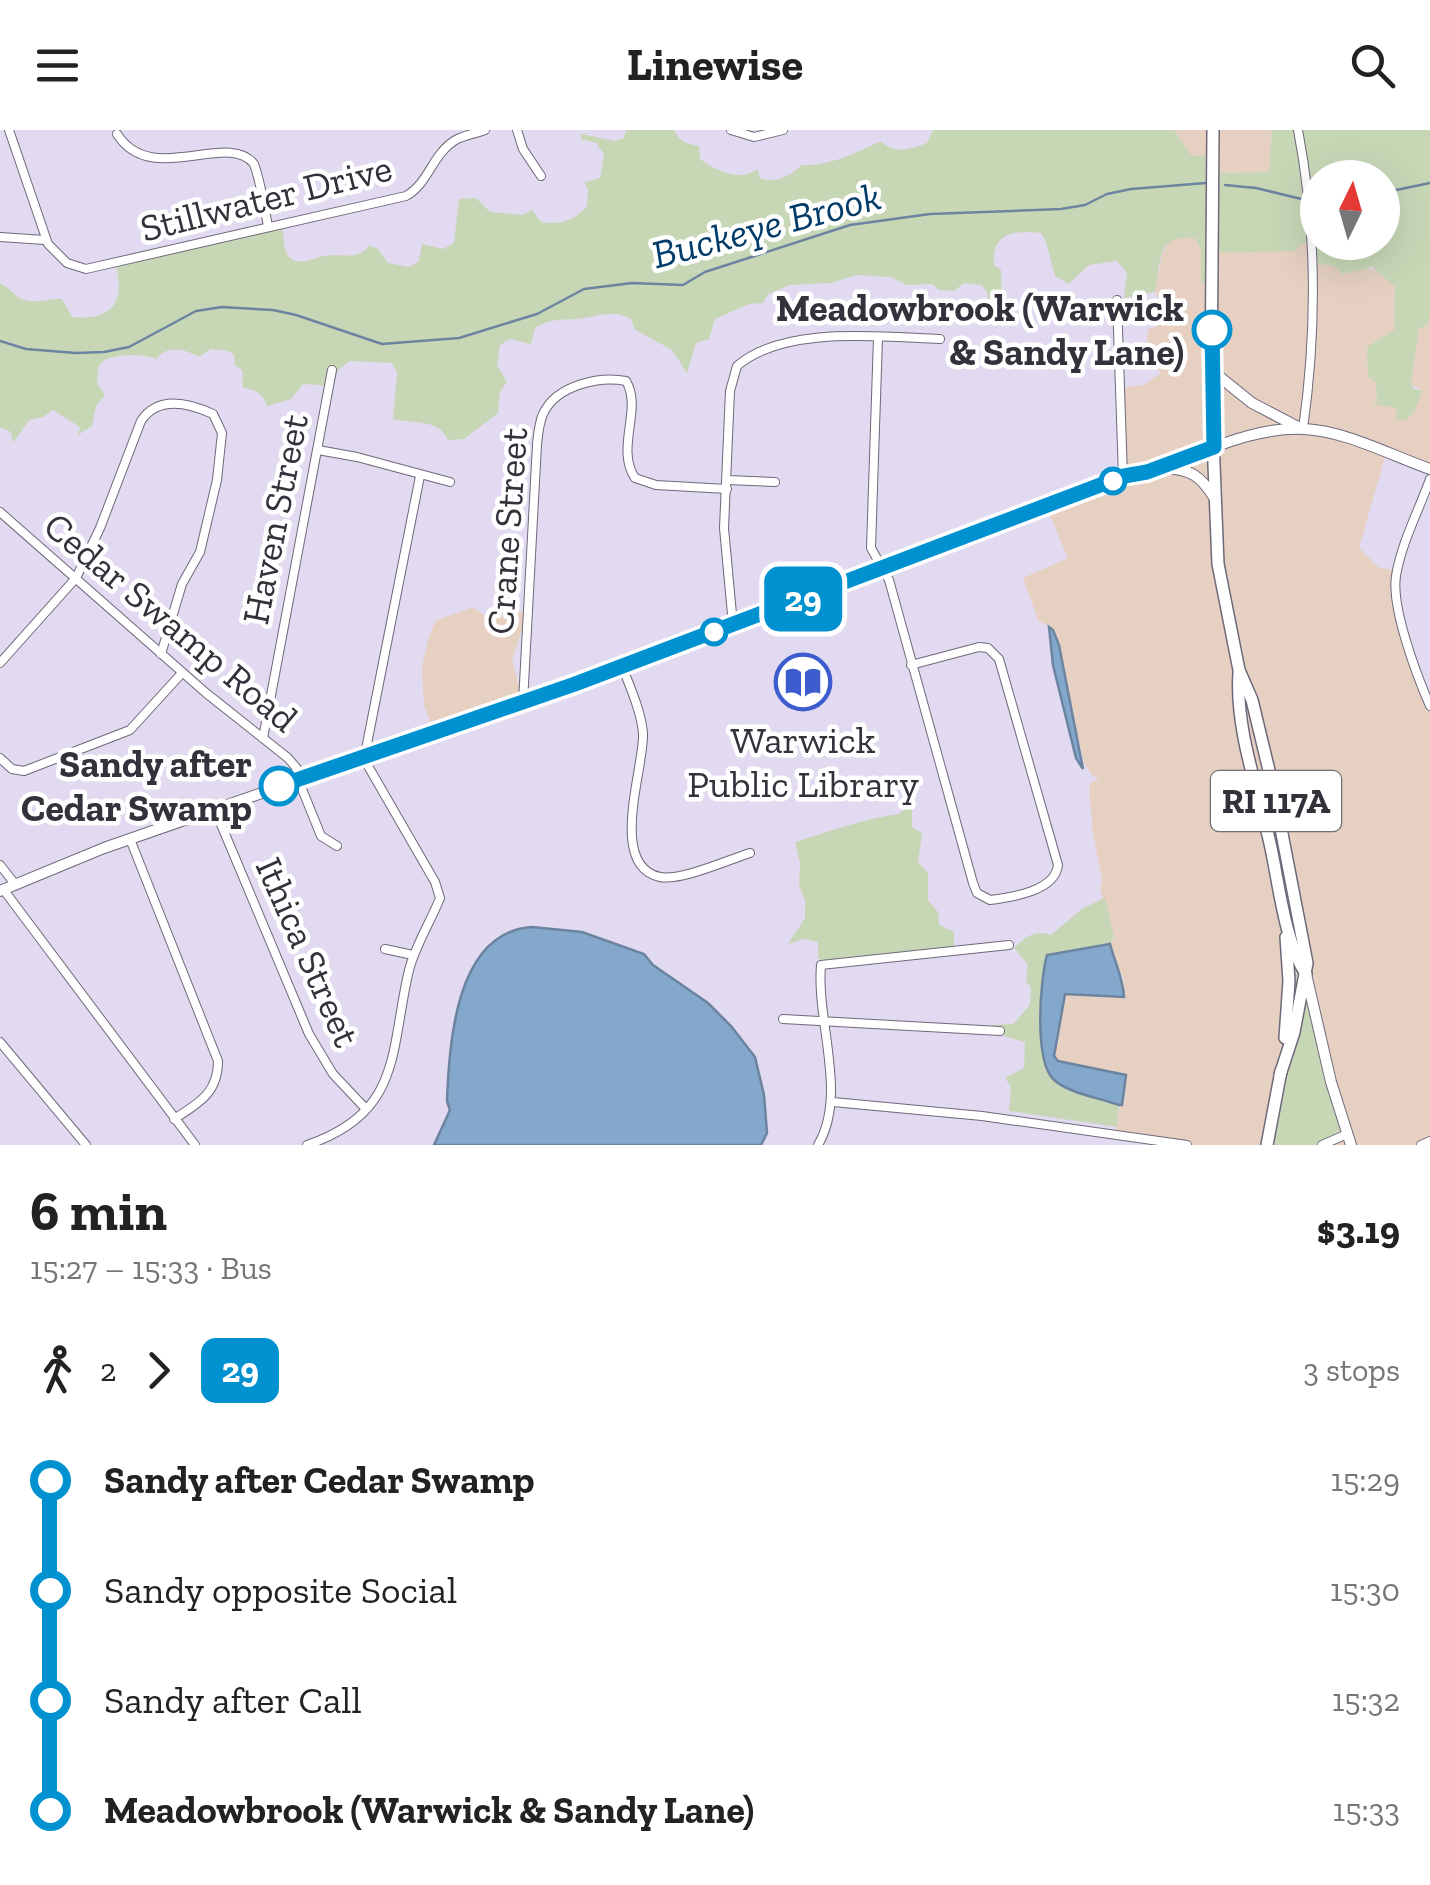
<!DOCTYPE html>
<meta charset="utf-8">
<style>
body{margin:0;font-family:"Zilla Slab",serif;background:#f2f2f2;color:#222;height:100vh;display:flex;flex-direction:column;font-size:38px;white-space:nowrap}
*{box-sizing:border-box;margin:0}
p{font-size:32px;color:#767676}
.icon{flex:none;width:55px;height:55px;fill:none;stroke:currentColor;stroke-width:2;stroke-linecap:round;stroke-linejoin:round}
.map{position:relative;height:1015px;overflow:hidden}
.sheet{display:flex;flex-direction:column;background:#fff;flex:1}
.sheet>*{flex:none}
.badge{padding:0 20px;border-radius:15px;font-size:35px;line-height:65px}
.needle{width:65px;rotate:5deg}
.fabs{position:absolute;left:1300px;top:30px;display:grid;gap:20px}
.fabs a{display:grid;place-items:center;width:100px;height:100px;border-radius:50%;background:#fff;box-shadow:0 10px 40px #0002;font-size:50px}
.map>.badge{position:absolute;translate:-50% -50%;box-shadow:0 0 0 5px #fff}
.legs{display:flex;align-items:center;gap:15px;height:110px;padding:0 30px;font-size:32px}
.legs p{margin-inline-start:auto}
.overview{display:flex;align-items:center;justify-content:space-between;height:170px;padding:0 30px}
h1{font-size:55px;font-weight:700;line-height:75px}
ul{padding:0 30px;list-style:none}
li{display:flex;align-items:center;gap:35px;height:110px;font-size:38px}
li i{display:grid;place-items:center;width:15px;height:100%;margin:0 12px;background:currentColor}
li i::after{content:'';width:25px;height:25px;margin:-12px;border:8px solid;border-radius:50%;background:#fff}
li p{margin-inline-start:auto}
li:first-child i{background:linear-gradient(#0000 50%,currentColor 0)}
li:last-child i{background:linear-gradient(currentColor 50%,#0000 0)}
header{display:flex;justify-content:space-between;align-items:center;height:130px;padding:0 30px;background:#fff;font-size:45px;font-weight:700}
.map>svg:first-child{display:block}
.commercial{fill:#e5d0c2}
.green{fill:#c7d7b6;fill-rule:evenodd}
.water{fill:#84a8cc;stroke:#6c84a0;stroke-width:2.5}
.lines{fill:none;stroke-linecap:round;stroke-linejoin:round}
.stream{stroke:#6c84a0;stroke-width:2.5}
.street-casing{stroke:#6e687a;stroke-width:10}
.secondary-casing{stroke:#6e687a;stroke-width:12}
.primary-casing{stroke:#6e687a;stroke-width:14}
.street{stroke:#fff;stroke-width:8}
.secondary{stroke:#fff;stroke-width:10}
.primary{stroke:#fff;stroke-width:11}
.line-1-casing{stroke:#fff;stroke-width:22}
.line-1{stroke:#0092d0;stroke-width:15}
.stop-1-dot{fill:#fff;stroke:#0092d0;stroke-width:5}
.labels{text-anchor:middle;stroke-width:9;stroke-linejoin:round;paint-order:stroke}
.shield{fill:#fff;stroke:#716f75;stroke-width:2.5}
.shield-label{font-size:35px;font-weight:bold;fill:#34313a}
.street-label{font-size:38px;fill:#34313a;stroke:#fff}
.stop-label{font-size:38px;font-weight:bold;fill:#34313a;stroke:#fff;text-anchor:end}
.poi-label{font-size:38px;fill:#34313a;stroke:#fff}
.water-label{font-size:40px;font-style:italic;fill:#003b69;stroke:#fff}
</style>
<header><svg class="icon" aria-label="menu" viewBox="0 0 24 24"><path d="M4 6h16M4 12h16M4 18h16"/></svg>Linewise<svg class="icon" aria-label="search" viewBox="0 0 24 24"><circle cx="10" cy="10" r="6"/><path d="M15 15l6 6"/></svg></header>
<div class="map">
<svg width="1430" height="1015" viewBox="0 0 1430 1015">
<rect width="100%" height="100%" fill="#e2daf0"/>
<!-- commercial -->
<g class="commercial">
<path d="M1174 0H1272L1269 42 1213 43 1191 26Z"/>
<path d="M1179 106 1196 109 1201 119 1202 153 1213 123 1313 113 1316 133 1334 136 1343 144 1361 137 1380 141 1395 157 1394 200 1368 247 1376 251 1377 272 1396 278 1407 286 1422 261 1411 254 1419 198 1428 195 1430 184V338L1386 323 1359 418 1379 438 1396 440 1401 487 1430 574V1015H1321L1343 1001 1284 944 1267 1015H1194L1115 1002 1126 945 1058 931 1054 926 1065 864 1124 867 1123 847 1117 838 1110 814 1114 806 1100 759 1102 750 1093 704 1089 660 1091 652 1100 649 1093 646 1084 633 1054 500 1038 490 1023 448 1068 428 1049 383 1119 361 1122 338 1121 258 1143 255 1161 243 1155 234V218L1146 215 1148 199 1158 196 1161 172 1155 162 1162 124 1170 110Z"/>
<path d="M473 477 492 491 506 481 528 482 512 530 523 571 434 603 424 575 423 559 422 537 428 510 435 491Z"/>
</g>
<!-- green -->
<g class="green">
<path d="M626 0H674C679 11 687 14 699 16L700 29C715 40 741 53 757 39L760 48C777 54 789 46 802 35 831 36 858 22 881 11 894 25 911 19 927 13L933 0H1174L1192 26H1212L1214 43 1269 42 1272 0H1430V184L1428 195 1419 198 1411 254 1414 259 1423 261 1414 282 1406 290H1397L1396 278 1370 273 1377 272 1376 252 1368 247 1367 217 1394 200 1395 157 1372 137 1343 144 1334 136 1316 133 1312 113 1300 114 1296 121 1213 123 1212 153H1201V119L1196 109C1156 102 1161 131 1155 162L1124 168 1127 143 1117 131 1089 135 1069 154 1055 146 1046 112 1041 103C1014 100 991 103 994 135L1001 140 1002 173 987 183 988 164 982 155 964 153 954 161 939 160 932 154 907 155 890 147 857 145 831 153 790 155 768 164 763 173 749 174 715 189 709 209 696 213 687 243 672 220 634 199 632 190C616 179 601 185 584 188 565 191 552 187 535 198L531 214 510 209 500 215 497 235 507 252 500 262 498 283 464 309 448 310C438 288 413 294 393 289L397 242 392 233 350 231 338 240 333 256 303 254 291 269 267 276C263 264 256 260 243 258L242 240 235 235 234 225 229 221 211 219 199 227C187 219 164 215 157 229 145 224 106 222 99 236 97 241 98 247 97 253L105 265 96 276 92 296 78 305 80 297 53 280 43 287 29 290 13 313 11 302 0 297V153C8 157 13 164 20 168 33 175 48 168 62 169L72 187C111 191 127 172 115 134L281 93C284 101 283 117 287 124 295 138 314 128 324 126 341 122 356 132 369 116L377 118 388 133 410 137 419 131 422 114 443 119 454 113 459 69 476 68 490 82 523 85 532 80 541 92C560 95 574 91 587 76L588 59 584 52 600 48 604 24 596 13 581 9V4L615 11 624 8ZM1318 48H1382V112H1318Z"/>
<path d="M909 674 912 675V697L922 703 918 732 928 743V770L938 782 939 795 954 802V821L823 833 818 827V812L804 809 788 814 805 788V770L799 756 800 733 795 712C829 702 865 688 899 684Z"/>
<path d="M1105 768 1114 806 1110 814 1047 825 1044 838 1041 908 1059 954 1119 975 1117 997 1009 981 1011 957 1005 948 1024 938 1025 912 1004 906 1000 901H985L993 895 1013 894 1030 875 1031 857 1026 851 1028 835 1014 818C1026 807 1034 799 1051 805L1083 778Z"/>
<path d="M1298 831 1343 1001 1321 1015H1267L1284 944Z"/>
</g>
<!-- water -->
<g class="water">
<path d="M1049 497 1053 500 1059 515 1083 639 1076 628 1053 535Z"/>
<path d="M532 797 582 802 644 824 653 835 708 873 731 896 755 927 764 965 767 1003 761 1015H434L450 980 447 971C449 912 456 802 532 797Z"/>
<path d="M1110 814C1115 833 1123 848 1124 867L1065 864 1054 926 1058 931 1126 945 1122 975H1119C1100 968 1067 963 1053 949 1034 928 1040 851 1047 825Z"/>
</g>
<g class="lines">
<!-- stream -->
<g class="stream">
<path d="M1225 55 1256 58 1318 73"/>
<path d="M1382 63 1430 53"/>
<path d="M0 211 26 219 76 223 104 222 129 217 196 181 222 177 273 180 296 185 382 214 459 208 537 184 584 159 632 153 683 155 705 142 850 95 930 84 1061 79 1085 75 1107 64 1131 59 1206 53"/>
</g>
<!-- street casing -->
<g class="street-casing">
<g id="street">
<path d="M9 0 48 114 67 133 86 139 406 66C429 53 432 25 454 11 463 5 475 4 485 0"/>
<path d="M517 0 523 19 541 46"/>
<path d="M731 0 754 7 783 0"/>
<path d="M1298 0C1317 99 1317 199 1303 299"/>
<path d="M117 4C151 58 228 0 254 34 261 53 264 76 268 96"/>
<path d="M0 107 45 110"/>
<path d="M1117 170 1123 347"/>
<path d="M878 208 871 418 889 450 973 753 977 763 990 770C1013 767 1055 761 1058 735L999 529 988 518 979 517 911 535"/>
<path d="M318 320 357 327 450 352"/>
<path d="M1430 349C1419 380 1401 414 1396 446 1391 478 1417 546 1430 576"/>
<path d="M727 350 775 352"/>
<path d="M0 382 206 563 288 628 304 647"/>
<path d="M733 495 724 398 730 261 737 236C784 195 882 207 940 209"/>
<path d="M0 533 76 448 100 398 141 291C158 265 189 273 213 284L222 303 217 350 200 422 182 454 161 524"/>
<path d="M622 536C630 557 641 581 643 603 645 636 607 736 660 747 681 751 728 730 750 723"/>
<path d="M523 572 537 315C538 304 539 291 544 282 558 255 599 246 626 251 643 279 615 318 635 348L656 355 727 359"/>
<path d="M263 608 332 240"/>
<path d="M0 628 12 639 24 641 130 600 182 543"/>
<path d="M298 649 321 706 337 716"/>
<path d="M215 680 309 904 333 944 365 978"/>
<path d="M130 709 218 931C218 963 199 973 174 989"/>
<path d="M0 735 15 754"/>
<path d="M3 759 195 1015"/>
<path d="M385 819 413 825"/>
<path d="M783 889 1000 901"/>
<path d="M0 912 86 1015"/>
<path d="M833 972 982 986 1187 1015"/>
<path d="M307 1015C403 983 390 919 409 840 416 814 430 793 440 768L435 752 364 629 420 346"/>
<path d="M818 1015C848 964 816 892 821 835L1009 815"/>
<path d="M1322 1015 1347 1004"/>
<path d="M1421 1015 1430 1011"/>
</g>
</g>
<!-- secondary casing -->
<g class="secondary-casing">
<g id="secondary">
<path d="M1211 240 1252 273 1298 297"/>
<path d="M1164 338C1191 339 1201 346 1215 369"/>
<path d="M0 761 104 718 575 554 1123 347C1184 335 1241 296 1304 299 1346 301 1390 325 1430 339"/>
<path d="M1306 844 1331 952 1351 1015"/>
</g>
</g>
<!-- primary casing -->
<g class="primary-casing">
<g id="primary">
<path d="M1213 0 1211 260 1218 434 1239 540 1252 570 1273 657 1307 833 1294 902 1280 945"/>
<path d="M1239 543C1235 600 1259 662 1271 718 1279 755 1285 813 1306 844"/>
<path d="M1285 908 1289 851 1286 807"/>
<path d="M1267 1015 1281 941"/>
</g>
</g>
<!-- street -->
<use href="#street" class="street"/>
<!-- secondary -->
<use href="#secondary" class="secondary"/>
<!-- primary -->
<use href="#primary" class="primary"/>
</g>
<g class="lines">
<!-- line-1 casing -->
<g class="line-1-casing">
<path id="line-1" d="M279 656 575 554 1124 346 1147 342 1214 317 1212 200"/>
</g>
<!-- line-1 -->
<use href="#line-1" class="line-1"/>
</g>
<!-- icons -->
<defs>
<g id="library-ring" transform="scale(2.875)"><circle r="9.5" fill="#fff" stroke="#3d5cce" stroke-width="1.5"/><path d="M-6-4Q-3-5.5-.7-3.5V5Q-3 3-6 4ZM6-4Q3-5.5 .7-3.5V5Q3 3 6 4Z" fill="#3d5cce"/></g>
</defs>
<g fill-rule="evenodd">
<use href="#library-ring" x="803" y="552"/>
</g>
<!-- markers -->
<g class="stop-1-dot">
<circle cx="1212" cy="200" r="18"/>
<circle cx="1113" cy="351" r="12"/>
<circle cx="714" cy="502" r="12"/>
<circle cx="279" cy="656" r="18"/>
</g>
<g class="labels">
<!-- shield labels -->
<rect class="shield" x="1211" y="641" width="130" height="60" rx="8"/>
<g class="shield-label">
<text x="1276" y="683">RI 117A</text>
</g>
<!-- street labels -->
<g class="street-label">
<text transform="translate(266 68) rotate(-14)" y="13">Stillwater Drive</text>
<text transform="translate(275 389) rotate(-79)" y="13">Haven Street</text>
<text transform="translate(507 401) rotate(-86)" y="13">Crane Street</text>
<text transform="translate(171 492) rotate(40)" y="13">Cedar Swamp Road</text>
<text transform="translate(308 822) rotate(66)" y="13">Ithica Street</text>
</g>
<!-- stop labels -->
<g class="stop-label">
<text x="1184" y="191">Meadowbrook (Warwick<tspan x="1184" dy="44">&amp; Sandy Lane)</tspan></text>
<text x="252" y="647">Sandy after<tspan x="252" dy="44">Cedar Swamp</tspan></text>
</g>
<!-- poi labels -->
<g class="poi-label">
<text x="803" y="623">Warwick<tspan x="803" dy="44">Public Library</tspan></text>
</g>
<!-- water labels -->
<g class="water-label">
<text transform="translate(766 95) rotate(-15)" y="14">Buckeye Brook</text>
</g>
</g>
</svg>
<div class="fabs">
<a><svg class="needle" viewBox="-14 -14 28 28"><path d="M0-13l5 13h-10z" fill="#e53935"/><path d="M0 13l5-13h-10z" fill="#767676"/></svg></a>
</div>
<b class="badge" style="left:803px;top:469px;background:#0092d0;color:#fff">29</b>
</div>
<section class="sheet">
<div class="overview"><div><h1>6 min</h1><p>15:27 – 15:33 · Bus</p></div><b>$3.19</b></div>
<div class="legs"><svg class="icon" aria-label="walk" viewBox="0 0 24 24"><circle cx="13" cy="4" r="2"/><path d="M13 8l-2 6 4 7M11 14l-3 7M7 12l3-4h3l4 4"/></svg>2<svg class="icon" aria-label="forward" viewBox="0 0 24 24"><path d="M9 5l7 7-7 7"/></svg><b class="badge" style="background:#0092d0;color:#fff">29</b><p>3 stops</p></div>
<ul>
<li><i style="color:#0092d0"></i><b>Sandy after Cedar Swamp</b><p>15:29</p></li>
<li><i style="color:#0092d0"></i><span>Sandy opposite Social</span><p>15:30</p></li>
<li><i style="color:#0092d0"></i><span>Sandy after Call</span><p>15:32</p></li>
<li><i style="color:#0092d0"></i><b>Meadowbrook (Warwick &amp; Sandy Lane)</b><p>15:33</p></li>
</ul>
</section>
